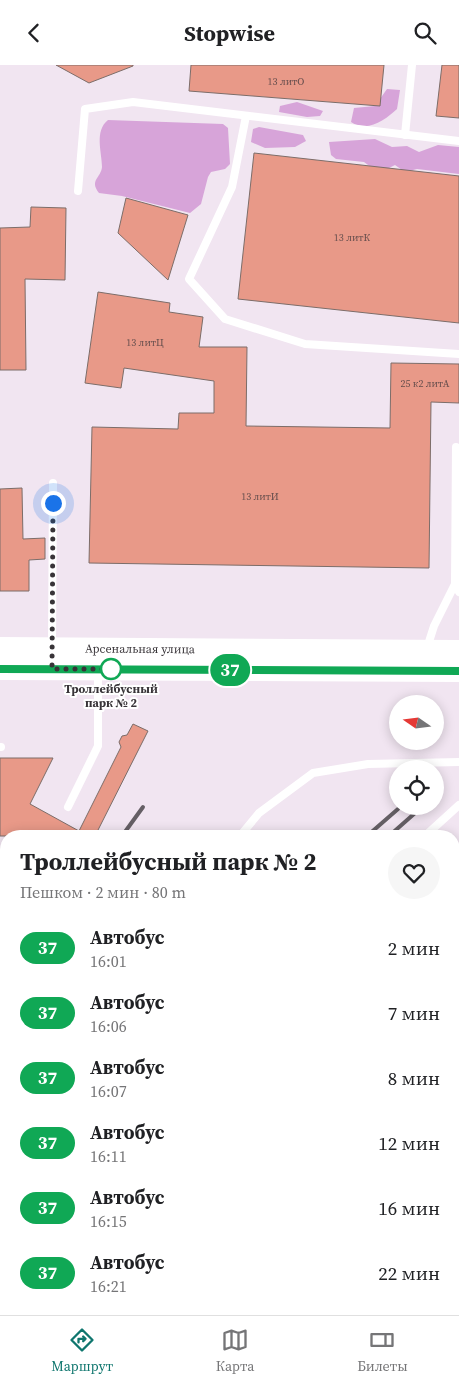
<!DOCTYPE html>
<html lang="ru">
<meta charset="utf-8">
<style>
body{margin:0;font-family:"Source Serif 4",serif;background:#f6f6f6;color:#202124;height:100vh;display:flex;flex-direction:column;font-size:19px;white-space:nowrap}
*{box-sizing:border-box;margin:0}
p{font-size:16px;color:#757577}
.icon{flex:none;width:28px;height:28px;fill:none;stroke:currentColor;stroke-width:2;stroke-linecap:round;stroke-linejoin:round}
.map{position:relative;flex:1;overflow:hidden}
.sheet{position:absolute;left:0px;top:765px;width:460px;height:485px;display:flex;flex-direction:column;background:#fff;border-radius:20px 20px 0 0;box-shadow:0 2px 12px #0003}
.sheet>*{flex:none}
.badge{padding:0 10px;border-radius:16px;font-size:18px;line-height:32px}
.needle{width:32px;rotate:284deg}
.fabs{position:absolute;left:389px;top:630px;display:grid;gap:10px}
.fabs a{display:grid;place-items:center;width:55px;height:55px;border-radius:50%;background:#fff;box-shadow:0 2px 12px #0003;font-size:25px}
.you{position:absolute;width:25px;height:25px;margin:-12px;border:4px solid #fff;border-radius:50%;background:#1a73e8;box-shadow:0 0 0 8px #1a73e833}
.map>.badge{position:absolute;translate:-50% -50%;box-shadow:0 0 0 2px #fff}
.round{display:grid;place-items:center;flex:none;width:52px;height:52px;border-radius:26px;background:#f6f6f6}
.summary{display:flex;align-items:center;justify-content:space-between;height:85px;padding:0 20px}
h1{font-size:24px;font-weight:700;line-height:38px}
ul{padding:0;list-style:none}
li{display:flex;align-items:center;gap:15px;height:65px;padding:0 20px}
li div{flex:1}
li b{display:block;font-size:19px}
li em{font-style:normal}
li .badge{min-width:55px;font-weight:700;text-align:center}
header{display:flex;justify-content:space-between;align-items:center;height:65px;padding:0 20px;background:#fff;font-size:22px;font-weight:700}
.tabs{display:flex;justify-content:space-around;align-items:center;height:70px;border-top:1px solid #e0e0e0;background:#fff;font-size:14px;color:#757577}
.tabs a{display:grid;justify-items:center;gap:2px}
.tabs .active{color:#0f766e}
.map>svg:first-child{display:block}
.green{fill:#d7a4d9}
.building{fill:#e89988;stroke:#7c6d69}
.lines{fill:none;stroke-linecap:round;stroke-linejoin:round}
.lane{stroke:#fff;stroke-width:8}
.secondary{stroke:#fff;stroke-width:22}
.rail{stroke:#655f65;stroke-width:4}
.line-casing{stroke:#fff;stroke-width:11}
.line{stroke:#10a855;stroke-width:8}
.walk{stroke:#383438;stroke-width:5;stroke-dasharray:0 9}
.stop-dot{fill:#fff;stroke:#10a855;stroke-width:2.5}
.labels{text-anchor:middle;stroke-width:4;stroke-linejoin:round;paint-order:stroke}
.number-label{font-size:10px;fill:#644d4c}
.street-label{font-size:12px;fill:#383438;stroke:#fff}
.stop-label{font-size:12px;font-weight:bold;fill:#383438;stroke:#fff}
</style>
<header><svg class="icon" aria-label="back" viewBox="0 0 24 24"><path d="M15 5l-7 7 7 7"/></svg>Stopwise<svg class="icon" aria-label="search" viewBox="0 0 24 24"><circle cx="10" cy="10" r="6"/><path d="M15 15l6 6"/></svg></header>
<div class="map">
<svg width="459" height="1250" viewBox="0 0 459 1250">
<rect width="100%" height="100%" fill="#f1e5f1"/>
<!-- green -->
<g class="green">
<path d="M387 24 400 25 397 44C385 55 368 68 351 57L354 43 375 41Z"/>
<path d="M297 37 323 46 320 51 307 52 279 47 280 41Z"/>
<path d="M108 55 223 59 228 63 230 99 225 104 211 107 208 112 201 139 190 148 122 131 99 128C89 115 101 113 102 102 102 87 94 66 108 55Z"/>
<path d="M259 62 303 70 306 76 295 82 265 83 251 77 253 64Z"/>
<path d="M375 74 392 82 407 81 419 87 438 80 459 82V109L417 104 405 107 395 100 379 108 364 97 336 94 331 90 329 77Z"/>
</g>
<!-- building -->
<g class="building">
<path d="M56 0H133V1L89 18Z"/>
<path d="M191 0H384L380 41 189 26Z"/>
<path d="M442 0H459V53L436 51Z"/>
<path d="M254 88 459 111V258L238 234Z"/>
<path d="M126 133 188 150 168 215 118 168Z"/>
<path d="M31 142 66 143 65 215 25 214 26 305H0V163L30 162Z"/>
<path d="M98 227 170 238 169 247 203 252 199 282H247L246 361 390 363 391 298 459 299V338L431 337 429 503 89 498 92 362 178 364 179 348H214V316L124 303 121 323 85 318Z"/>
<path d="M22 423 23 474 45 473V494L29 495V526H0V424Z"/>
<path d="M133 659 148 666 95 771H0V693H53L30 739 79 766 121 682 119 677 122 671 127 670Z"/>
</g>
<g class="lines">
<!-- lane -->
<g class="lane">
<path d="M246 51 232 122 189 214 225 254 305 279 459 289"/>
<path d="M405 70 412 0"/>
<path d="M78 126 85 44 133 37 459 76"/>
<path d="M455 519 456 382"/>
<path d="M52 582 53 418"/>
<path d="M427 583 434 561 455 519 459 527"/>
<path d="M0 682H1"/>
<path d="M68 742 98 681V606"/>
<path d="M240 771 259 748 313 708 368 699 459 697"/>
<path d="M425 771 459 740"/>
<path d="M454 942 459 938"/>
<path d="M454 1056 459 1052"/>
<path d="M454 1149 459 1145"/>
<path d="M0 1167 6 1161"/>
<path d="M90 1250 98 1244"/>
<path d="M361 1250 362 1244"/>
</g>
<!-- secondary -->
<g class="secondary">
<path id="s1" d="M0 583 459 586"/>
<path d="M0 604 459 606"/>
</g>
<!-- rail -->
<g class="rail">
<path d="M122 771 143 742"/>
<path d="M367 771 398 744"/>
<path d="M389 771 423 741"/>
<path d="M454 870 459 866"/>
<path d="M454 882 459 878"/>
<path d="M0 937 6 929"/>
<path d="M0 982 6 973"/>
<path d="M454 985 459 981"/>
<path d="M454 1007 459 1002"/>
<path d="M454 1085 459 1081"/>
<path d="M0 1098 6 1091"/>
<path d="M454 1101 459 1097"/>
<path d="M0 1116 6 1110"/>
<path d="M454 1117 459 1114"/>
<path d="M0 1236 6 1230"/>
<path d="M2 1250 9 1244"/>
<path d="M140 1250 147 1244"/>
<path d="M165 1250 172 1244"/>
<path d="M213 1250 222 1244"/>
<path d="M235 1250 244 1244"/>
<path d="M258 1250 267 1244"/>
</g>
</g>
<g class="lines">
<!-- line casing -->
<g class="line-casing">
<path id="line" d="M0 604 459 606"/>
</g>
<!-- line -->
<use href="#line" class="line"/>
<!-- walk -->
<path class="walk" d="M53 438 52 604H118H111"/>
</g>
<!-- markers -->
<circle class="stop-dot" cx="111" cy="604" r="10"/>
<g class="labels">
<!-- number labels -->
<g class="number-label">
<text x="286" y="20">13 литО</text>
<text x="352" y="176">13 литК</text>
<text x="145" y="281">13 литЦ</text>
<text x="425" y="322">25 к2 литА</text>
<text x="260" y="435">13 литИ</text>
</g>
<!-- street labels -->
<g class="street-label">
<text dy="4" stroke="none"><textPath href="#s1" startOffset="140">Арсенальная улица</textPath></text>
</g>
<!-- stop labels -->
<g class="stop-label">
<text x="111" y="628">Троллейбусный<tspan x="111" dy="14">парк № 2</tspan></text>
</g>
</g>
</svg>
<div class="fabs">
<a><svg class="needle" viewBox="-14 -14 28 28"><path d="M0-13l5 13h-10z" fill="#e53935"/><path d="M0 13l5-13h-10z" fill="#757577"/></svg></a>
<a><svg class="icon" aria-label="locate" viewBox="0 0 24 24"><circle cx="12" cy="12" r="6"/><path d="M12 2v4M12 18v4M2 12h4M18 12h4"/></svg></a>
</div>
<div class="you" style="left:53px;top:438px"></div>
<b class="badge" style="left:230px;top:605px;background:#10a855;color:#fff">37</b>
<section class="sheet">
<div class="summary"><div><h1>Троллейбусный парк № 2</h1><p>Пешком · 2 мин · 80 m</p></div><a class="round"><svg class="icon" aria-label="heart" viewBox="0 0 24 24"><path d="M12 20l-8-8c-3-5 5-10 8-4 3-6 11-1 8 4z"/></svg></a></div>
<ul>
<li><span class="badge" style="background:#10a855;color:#fff">37</span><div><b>Автобус</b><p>16:01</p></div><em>2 мин</em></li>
<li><span class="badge" style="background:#10a855;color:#fff">37</span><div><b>Автобус</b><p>16:06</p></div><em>7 мин</em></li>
<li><span class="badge" style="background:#10a855;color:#fff">37</span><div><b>Автобус</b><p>16:07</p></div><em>8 мин</em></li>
<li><span class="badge" style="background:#10a855;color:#fff">37</span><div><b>Автобус</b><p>16:11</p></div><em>12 мин</em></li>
<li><span class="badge" style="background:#10a855;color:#fff">37</span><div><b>Автобус</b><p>16:15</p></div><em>16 мин</em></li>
<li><span class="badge" style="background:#10a855;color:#fff">37</span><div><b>Автобус</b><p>16:21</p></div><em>22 мин</em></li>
</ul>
</section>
</div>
<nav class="tabs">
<a class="active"><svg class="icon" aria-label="directions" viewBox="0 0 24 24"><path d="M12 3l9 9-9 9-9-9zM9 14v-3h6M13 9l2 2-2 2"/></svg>Маршрут</a>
<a><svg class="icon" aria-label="map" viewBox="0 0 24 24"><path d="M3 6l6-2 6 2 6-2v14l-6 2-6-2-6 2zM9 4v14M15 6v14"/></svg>Карта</a>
<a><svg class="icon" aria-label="tickets" viewBox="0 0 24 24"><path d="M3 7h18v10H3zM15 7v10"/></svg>Билеты</a>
</nav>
